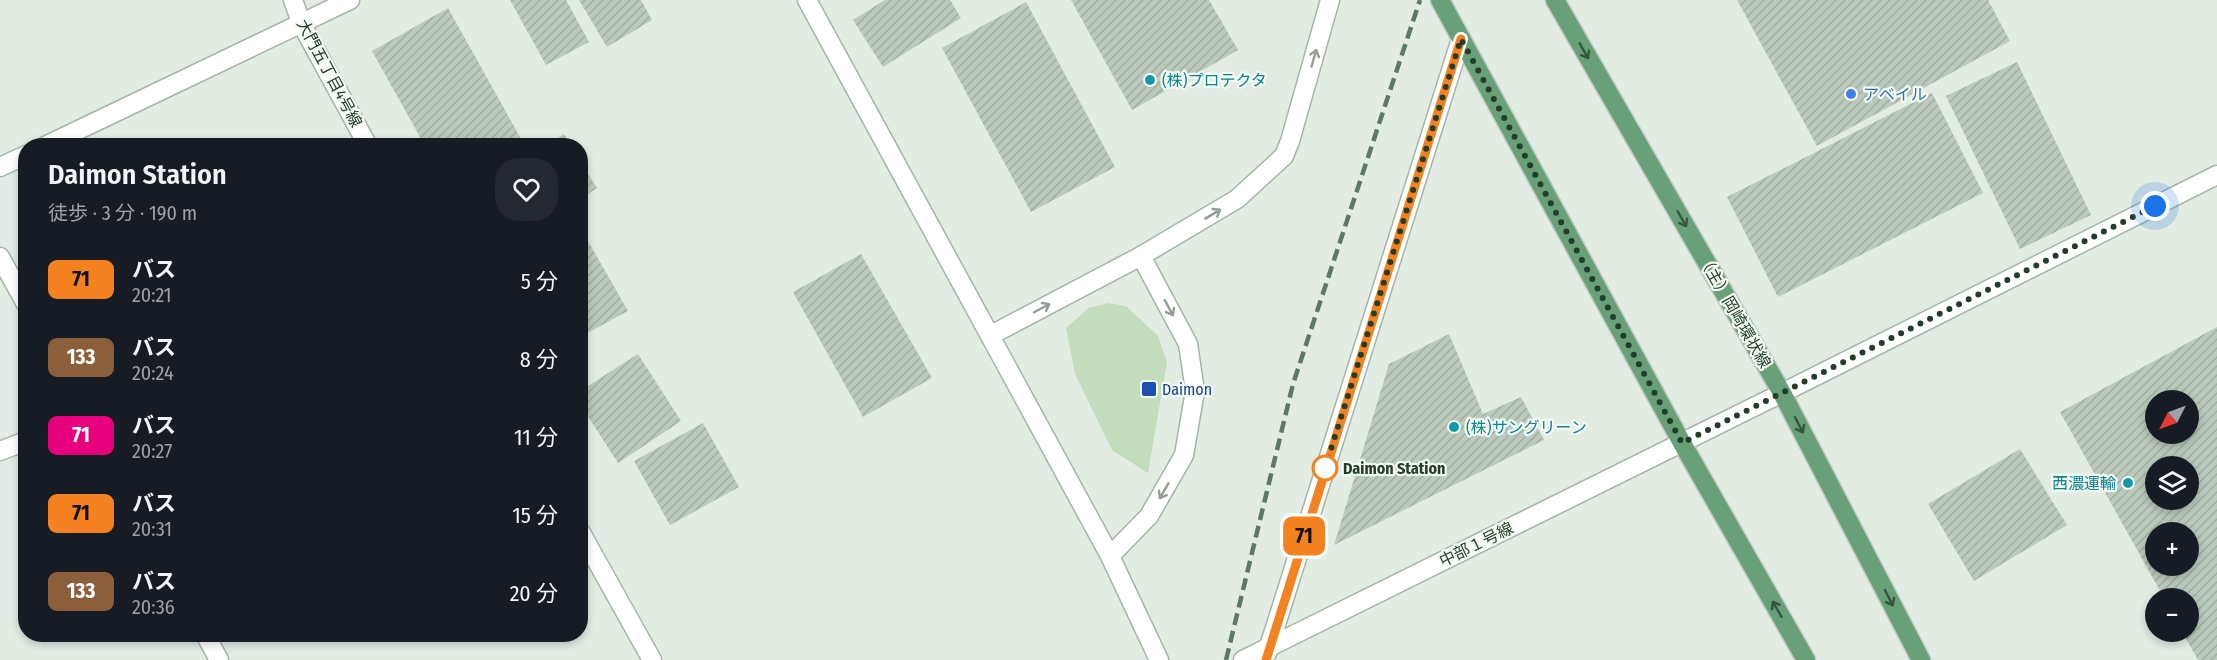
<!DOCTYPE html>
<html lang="ja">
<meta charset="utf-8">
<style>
body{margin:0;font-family:"Fira Sans Condensed","Noto Sans JP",sans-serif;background:#242831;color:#f1f3f6;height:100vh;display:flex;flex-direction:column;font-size:22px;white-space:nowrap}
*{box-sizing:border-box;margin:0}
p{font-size:20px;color:#9ea1a6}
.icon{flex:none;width:33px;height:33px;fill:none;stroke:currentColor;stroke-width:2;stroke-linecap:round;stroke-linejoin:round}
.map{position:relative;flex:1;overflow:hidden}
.details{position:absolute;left:18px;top:138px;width:570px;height:504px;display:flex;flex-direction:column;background:#171b24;border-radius:24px;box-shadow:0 3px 9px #0003}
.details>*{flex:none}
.badge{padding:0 12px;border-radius:9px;font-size:21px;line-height:39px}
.needle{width:39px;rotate:228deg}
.buttons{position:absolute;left:2145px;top:390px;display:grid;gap:12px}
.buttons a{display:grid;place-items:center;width:54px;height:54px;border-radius:50%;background:#171b24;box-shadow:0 3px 9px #0003;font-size:30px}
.you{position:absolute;width:30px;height:30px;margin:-15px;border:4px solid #fff;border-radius:50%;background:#1a73e8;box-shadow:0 0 0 9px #1a73e833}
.map>.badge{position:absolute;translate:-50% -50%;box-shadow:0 0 0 3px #fff}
.round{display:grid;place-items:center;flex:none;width:63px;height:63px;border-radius:24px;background:#242831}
.overview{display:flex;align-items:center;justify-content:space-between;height:102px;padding:0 30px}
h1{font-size:28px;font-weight:600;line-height:45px}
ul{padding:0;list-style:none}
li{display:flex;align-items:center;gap:18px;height:78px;padding:0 30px}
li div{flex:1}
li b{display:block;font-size:22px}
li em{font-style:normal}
li .badge{min-width:66px;font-weight:700;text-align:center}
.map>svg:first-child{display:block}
.green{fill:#c2dcbc}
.building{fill:url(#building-hatch);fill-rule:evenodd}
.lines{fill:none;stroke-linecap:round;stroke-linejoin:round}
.minor-casing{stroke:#a5b4a8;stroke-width:21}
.primary-casing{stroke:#c1c9c3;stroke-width:21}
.minor{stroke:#fff;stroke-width:18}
.primary{stroke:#68a078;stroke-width:18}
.rail{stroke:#5d7864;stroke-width:4.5;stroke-dasharray:12 6;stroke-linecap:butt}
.oneway{stroke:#34563e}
.oneway2{stroke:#919e94}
.line-casing{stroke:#fff;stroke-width:14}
.line{stroke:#f58220;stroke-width:9}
.walk{stroke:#233d2a;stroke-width:6;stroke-dasharray:0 10.8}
.culture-dot{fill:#0f9aa8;stroke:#f3f9f3;stroke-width:2}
.shop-dot{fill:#3f7fe0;stroke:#f3f9f3;stroke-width:2}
.transit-dot{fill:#1a4fb4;stroke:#f3f9f3;stroke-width:2}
.stop-dot{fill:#fff;stroke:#f58220;stroke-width:3}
.labels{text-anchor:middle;stroke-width:4.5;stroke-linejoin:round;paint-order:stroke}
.street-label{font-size:16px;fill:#233d2a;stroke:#f3f9f3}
.culture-label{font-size:16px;fill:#0d838f;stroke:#f3f9f3;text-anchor:start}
.shop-label{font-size:16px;fill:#366cbe;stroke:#f3f9f3;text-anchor:start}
.transit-label{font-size:16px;fill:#164399;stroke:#f3f9f3;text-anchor:start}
.stop-label{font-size:16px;font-weight:bold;fill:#233d2a;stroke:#f3f9f3;text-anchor:start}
</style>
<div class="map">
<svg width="2217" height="660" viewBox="0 0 2217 660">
<defs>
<pattern id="building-hatch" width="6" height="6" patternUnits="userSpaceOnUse" patternTransform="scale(1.5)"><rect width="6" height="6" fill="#bbcabd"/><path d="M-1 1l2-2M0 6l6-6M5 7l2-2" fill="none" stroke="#a0aea3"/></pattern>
</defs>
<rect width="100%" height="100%" fill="#e2ece3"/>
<!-- green -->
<path class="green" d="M1108 303 1126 306 1158 336 1167 362 1148 473 1112 450 1075 374 1066 328 1089 308Z"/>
<!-- building -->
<g class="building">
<path d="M510 0H566L589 42 546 65Z"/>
<path d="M579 0H641L652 20 607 47Z"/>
<path d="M885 0H950L961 18 883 67 853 20Z"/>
<path d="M1071 0H1209L1238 50 1132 110Z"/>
<path d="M1737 0H1988L2010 41 1817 146Z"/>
<path d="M1026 2 1115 167 1031 212 942 48Z"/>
<path d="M448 8 525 146H425L372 51Z"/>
<path d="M2017 62 2091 215 2020 249 1946 96Z"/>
<path d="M1932 93 1983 193 1778 297 1727 197Z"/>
<path d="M564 134 571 146H544Z"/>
<path d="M580 161 597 188 580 199Z"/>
<path d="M580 227 628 311 580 337Z"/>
<path d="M861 254 932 378 863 417 793 292Z"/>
<path d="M2217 327V660H2198L2182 632H2188V598H2164L2060 412ZM2156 400H2188V434H2156ZM2156 466H2188V500H2156ZM2156 532H2188V566H2156Z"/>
<path d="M1449 334 1483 414 1521 397 1544 440 1334 545 1389 364Z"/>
<path d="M638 354 681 421 618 463 580 404V391Z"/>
<path d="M703 423 739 487 670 525 634 461Z"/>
<path d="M2020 449 2067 525 1974 581 1928 504Z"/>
</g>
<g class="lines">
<!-- minor casing -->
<g class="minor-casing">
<g id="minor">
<path d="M293 0 302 25 368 146"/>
<path d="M807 0 1110 556 1159 660"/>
<path d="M45 146 350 0"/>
<path d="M0 167 26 155"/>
<path d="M0 257 26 304"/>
<path d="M991 335 1141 256 1237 199 1284 156 1290 141 1330 0"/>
<path d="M0 451 26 441"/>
<path d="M580 531 652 660"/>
<path d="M1110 556 1149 516 1184 455 1195 391 1188 344 1141 256"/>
<path d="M205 634 219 660"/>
<path d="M1267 653 1461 39"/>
<path d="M1243 660 1782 393 2217 175"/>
</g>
</g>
<!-- primary casing -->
<g class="primary-casing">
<g id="primary">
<path d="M1440 0 1682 443 1806 660"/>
<path d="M1555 0 1782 393 1921 660"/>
</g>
</g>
<!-- minor -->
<use href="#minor" class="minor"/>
<!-- primary -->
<use href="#primary" class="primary"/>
<!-- rail -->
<path class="rail" d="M1226 660 1293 384 1420 0"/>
</g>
<!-- one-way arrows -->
<defs><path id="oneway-shaft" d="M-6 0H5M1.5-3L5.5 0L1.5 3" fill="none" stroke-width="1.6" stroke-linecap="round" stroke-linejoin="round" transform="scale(1.5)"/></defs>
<g class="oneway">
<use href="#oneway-shaft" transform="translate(1584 51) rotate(60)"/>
<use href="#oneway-shaft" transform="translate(1682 219) rotate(60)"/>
<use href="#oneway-shaft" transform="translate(1799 425) rotate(63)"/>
<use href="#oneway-shaft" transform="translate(1889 598) rotate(63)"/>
<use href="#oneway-shaft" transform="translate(1777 609) rotate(-120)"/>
</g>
<g class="oneway2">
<use href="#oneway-shaft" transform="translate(1314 58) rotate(-74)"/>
<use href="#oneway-shaft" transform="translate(1213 214) rotate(-31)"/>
<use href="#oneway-shaft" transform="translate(1042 308) rotate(-28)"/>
<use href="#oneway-shaft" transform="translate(1169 308) rotate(62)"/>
<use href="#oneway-shaft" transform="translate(1164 491) rotate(120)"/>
</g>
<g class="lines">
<!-- line casing -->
<g class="line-casing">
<path id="line" d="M1266 660 1461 39"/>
</g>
<!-- line -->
<use href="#line" class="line"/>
<!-- walk -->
<path class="walk" d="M1325 468 1461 39 1682 443 2155 206"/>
</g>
<!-- markers -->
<g class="culture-dot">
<circle cx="1150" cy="80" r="6"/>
<circle cx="1454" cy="427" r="6"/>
<circle cx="2128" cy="483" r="6"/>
</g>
<circle class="shop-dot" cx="1851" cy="94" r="6"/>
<rect class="transit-dot" x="1141" y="381" width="16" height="16" rx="3"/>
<circle class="stop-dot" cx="1325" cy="468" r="12"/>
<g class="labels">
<!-- street labels -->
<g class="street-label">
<text transform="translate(330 73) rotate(62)" y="6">大門五丁目4号線</text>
<text transform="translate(1735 311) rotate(60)" y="6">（主）岡崎環状線</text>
<text transform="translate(1476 544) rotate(-26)" y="6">中部１号線</text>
</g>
<!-- culture labels -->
<g class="culture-label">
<text x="1162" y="86">(株)プロテクタ</text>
<text x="1466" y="433">(株)サングリーン</text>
<text x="2116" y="489" text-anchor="end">西濃運輸</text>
</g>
<!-- shop labels -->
<g class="shop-label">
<text x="1863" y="100">アベイル</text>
</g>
<!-- transit labels -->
<g class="transit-label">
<text x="1162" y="395">Daimon</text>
</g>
<!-- stop labels -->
<g class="stop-label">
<text x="1343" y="474">Daimon Station</text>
</g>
</g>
</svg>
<div class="buttons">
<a><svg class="needle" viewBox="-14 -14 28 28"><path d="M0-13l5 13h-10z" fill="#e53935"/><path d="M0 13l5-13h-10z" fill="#9ea1a6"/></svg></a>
<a><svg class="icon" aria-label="layers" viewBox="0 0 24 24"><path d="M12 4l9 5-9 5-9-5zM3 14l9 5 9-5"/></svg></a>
<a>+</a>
<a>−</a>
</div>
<div class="you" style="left:2155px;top:206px"></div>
<b class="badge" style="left:1304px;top:536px;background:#f58220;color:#111">71</b>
<section class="details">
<div class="overview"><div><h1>Daimon Station</h1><p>徒歩 · 3 分 · 190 m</p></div><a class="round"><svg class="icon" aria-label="heart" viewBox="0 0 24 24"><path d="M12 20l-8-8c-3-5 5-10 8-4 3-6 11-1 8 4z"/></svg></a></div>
<ul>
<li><span class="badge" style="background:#f58220;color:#111">71</span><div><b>バス</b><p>20:21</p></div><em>5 分</em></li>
<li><span class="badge" style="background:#8b5e3c;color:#fff">133</span><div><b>バス</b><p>20:24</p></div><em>8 分</em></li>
<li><span class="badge" style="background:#e6007e;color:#fff">71</span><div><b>バス</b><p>20:27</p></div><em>11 分</em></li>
<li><span class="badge" style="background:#f58220;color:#111">71</span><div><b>バス</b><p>20:31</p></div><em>15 分</em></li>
<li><span class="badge" style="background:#8b5e3c;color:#fff">133</span><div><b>バス</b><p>20:36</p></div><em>20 分</em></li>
</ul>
</section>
</div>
